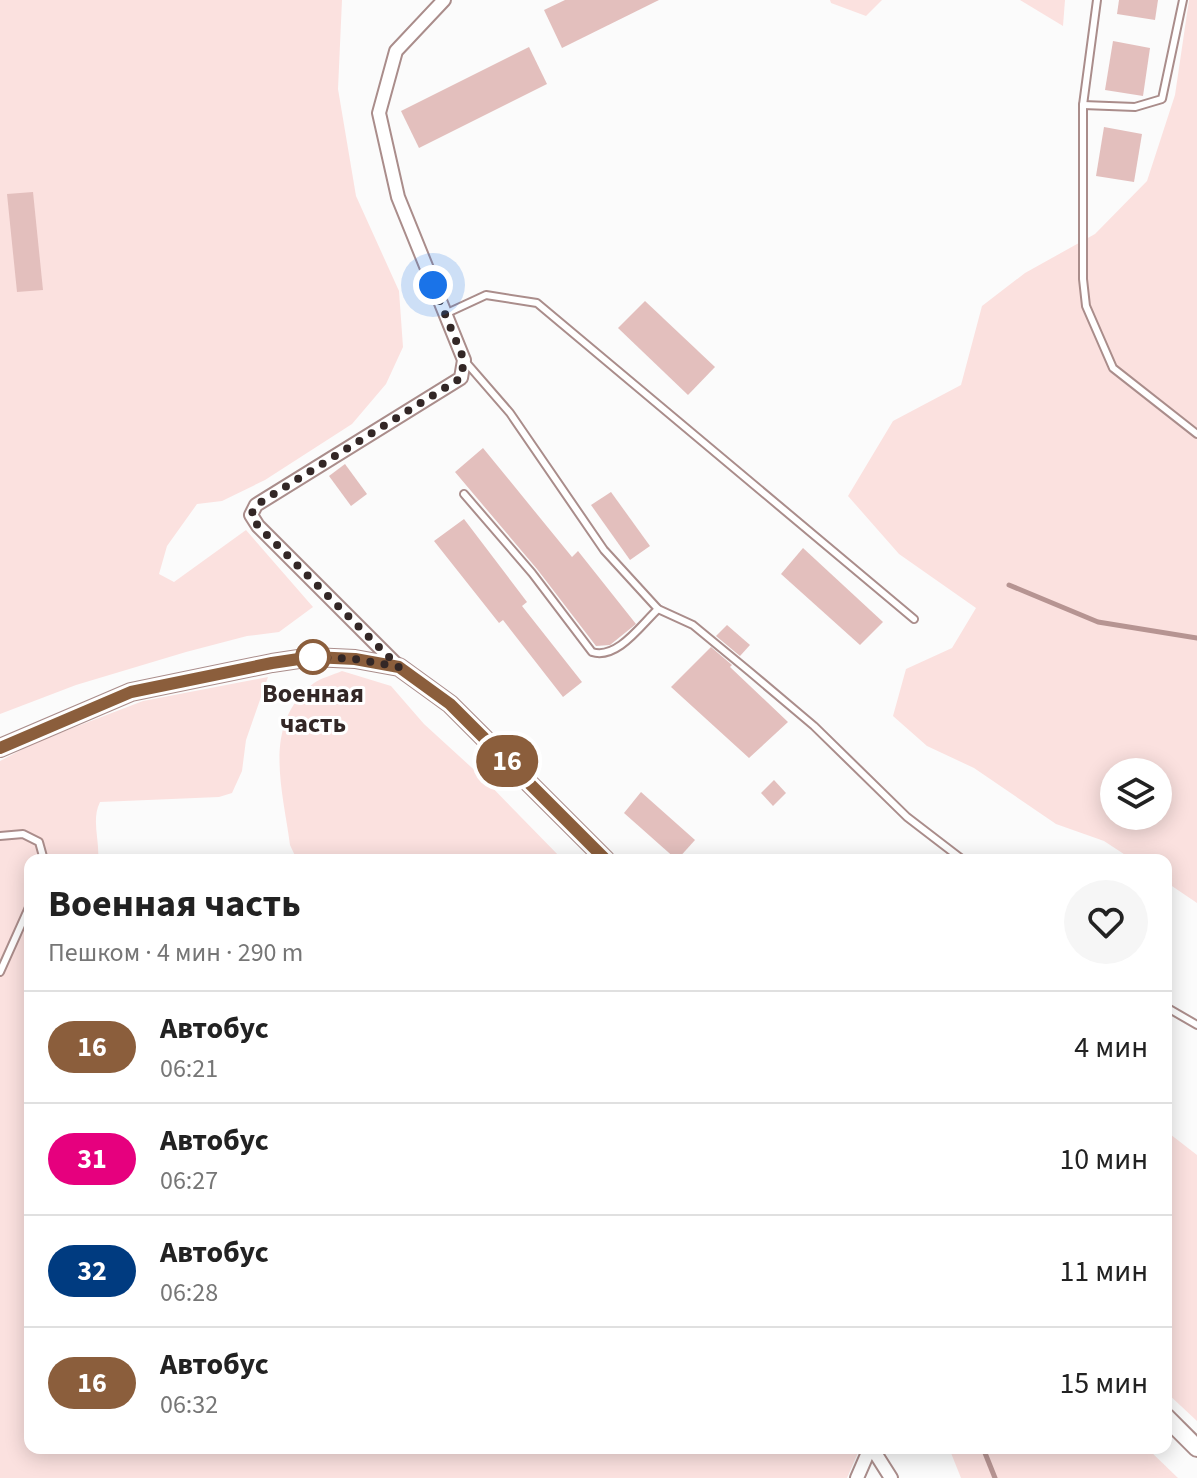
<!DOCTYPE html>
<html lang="ru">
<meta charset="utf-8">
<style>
body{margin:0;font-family:"Source Sans 3",sans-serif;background:#f6f6f6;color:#222;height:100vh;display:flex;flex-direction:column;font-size:30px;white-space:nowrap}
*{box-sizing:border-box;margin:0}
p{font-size:26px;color:#767676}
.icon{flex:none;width:44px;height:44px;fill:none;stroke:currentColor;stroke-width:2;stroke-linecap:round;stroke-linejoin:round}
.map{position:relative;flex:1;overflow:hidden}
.drawer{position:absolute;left:24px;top:854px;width:1148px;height:600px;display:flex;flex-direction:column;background:#fff;border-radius:16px;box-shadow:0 4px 20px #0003}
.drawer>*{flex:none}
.badge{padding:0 16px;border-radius:26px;font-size:28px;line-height:52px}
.controls{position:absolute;left:1100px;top:758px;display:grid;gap:16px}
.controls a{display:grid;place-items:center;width:72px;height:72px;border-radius:50%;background:#fff;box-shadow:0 4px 20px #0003;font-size:40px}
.you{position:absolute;width:40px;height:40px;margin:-20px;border:6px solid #fff;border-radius:50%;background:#1a73e8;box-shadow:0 0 0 12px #1a73e833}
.map>.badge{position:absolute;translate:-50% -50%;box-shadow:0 0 0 4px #fff}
.round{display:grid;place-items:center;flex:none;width:84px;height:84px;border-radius:42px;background:#f6f6f6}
.headline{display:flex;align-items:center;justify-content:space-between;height:136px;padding:0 24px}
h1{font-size:38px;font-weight:700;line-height:60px}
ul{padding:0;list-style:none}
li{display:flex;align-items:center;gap:24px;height:112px;padding:0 24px;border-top:2px solid #e0e0e0}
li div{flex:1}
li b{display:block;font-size:30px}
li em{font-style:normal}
li .badge{min-width:88px;font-weight:700;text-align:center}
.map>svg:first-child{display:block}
.green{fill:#fbe1df;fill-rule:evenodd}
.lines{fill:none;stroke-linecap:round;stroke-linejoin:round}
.stream{stroke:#b69492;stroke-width:5}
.building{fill:#e3bfbd}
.service-casing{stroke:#aa8d8b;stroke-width:10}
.minor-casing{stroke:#aa8d8b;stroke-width:16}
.tertiary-casing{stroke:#aa8d8b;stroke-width:20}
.service{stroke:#fff;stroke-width:6}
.minor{stroke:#fff;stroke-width:12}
.tertiary{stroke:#fff;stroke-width:16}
.line-casing{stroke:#fff;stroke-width:18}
.line{stroke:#8b5e3c;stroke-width:12}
.walk{stroke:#332726;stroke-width:8;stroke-dasharray:0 14.4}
.stop-dot{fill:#fff;stroke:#8b5e3c;stroke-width:4}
.labels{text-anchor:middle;stroke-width:6;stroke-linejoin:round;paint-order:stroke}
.stop-label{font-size:26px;font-weight:bold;fill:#332726;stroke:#fff}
</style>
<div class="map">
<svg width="1197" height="1478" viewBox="0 0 1197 1478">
<rect width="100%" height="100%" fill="#fbfbfb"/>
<!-- green -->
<g class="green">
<path d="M0 0H342L338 89 356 196 399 291 403 347 386 384 352 424 265 480 222 501 197 504 167 546 159 574 174 582 246 530 313 607 279 632 247 636 186 652 76 685 0 714Z"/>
<path d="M830 0H882L866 16 831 3Z"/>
<path d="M1020 0H1065L1063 26Z"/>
<path d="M1189 0H1197V903L1166 882V860H1133L1104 841 1056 824 974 768 927 746 893 716 906 669 952 648 976 608 899 554 848 496 893 421 961 385 982 306 1025 273 1095 234 1147 181 1175 95ZM1114 772H1158V816H1114Z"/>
<path d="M342 671 391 686 424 724 482 777 563 860H297L290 845C283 789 261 724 314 683 321 678 333 675 342 671Z"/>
<path d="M268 677 246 740 242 771 232 793 219 797 100 802C91 820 100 840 98 860H30V1448H860L847 1478H0V761L36 742 143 701Z"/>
<path d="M1166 1131 1197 1155V1421L1166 1392Z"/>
<path d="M949 1448H1147L1178 1478H961Z"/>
</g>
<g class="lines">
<!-- stream -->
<g class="stream">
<path d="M1009 585 1098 622 1197 638"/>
<path d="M983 1448 995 1478"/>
</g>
</g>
<!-- building -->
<g class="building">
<path d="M565 0H659L562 48 544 10Z"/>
<path d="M1119 0H1158L1155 20 1117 14Z"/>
<path d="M1113 41 1150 48 1143 96 1105 90Z"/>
<path d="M529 47 547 84 419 148 401 111Z"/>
<path d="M1104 127 1142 134 1134 182 1096 176Z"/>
<path d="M33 192 43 290 17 292 7 194Z"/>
<path d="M645 301 715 367 688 395 618 328Z"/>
<path d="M483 448 572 557 578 551 636 624 610 645 596 646 537 569 455 472Z"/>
<path d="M345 464 367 494 351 506 329 476Z"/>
<path d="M611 492 650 546 630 560 591 505Z"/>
<path d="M464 519 527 602 522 606 582 682 563 697 503 620 499 623 434 541Z"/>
<path d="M803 548 883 622 860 645 781 574Z"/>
<path d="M727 625 750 645 740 656 716 636Z"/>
<path d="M711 647 732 665 730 667 788 722 749 758 671 687Z"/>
<path d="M774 780 786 793 773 806 761 793Z"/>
<path d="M641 792 695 840 677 860 624 813Z"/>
</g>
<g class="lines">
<!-- service casing -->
<g class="service-casing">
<g id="service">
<path d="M1097 0 1083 105V279L1086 306 1113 368 1197 434"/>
<path d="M1083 105 1135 107 1162 99 1183 0"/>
<path d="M445 314 486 295 537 303 914 619"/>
<path d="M464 360 510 413 604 550 658 609 693 625 750 672 814 726 907 817 963 860"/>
<path d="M464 494 532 573 592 652C617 660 641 625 658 609"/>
<path d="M0 836 23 834 39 842 44 860"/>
<path d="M0 972 30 905"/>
<path d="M1166 1007 1197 1025"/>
</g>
</g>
<!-- minor casing -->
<g class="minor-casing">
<g id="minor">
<path d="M399 667 258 526 251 515 256 505 461 378 464 360 398 197 379 113 396 51 444 0"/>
<path d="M872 1448 891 1478"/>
<path d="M857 1478 870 1448"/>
</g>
</g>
<!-- tertiary casing -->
<g class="tertiary-casing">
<g id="tertiary">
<path d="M0 748 131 692 272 663 312 657 355 659 399 667 450 704 606 860"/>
<path d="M1166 1417 1197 1448"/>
</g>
</g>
<!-- service -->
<use href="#service" class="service"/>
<!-- minor -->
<use href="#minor" class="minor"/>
<!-- tertiary -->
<use href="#tertiary" class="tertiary"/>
</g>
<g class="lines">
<!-- line casing -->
<g class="line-casing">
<path id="line" d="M0 748 131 692 272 663 312 657 334 658 355 659 399 667 450 704 606 860"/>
</g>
<!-- line -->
<use href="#line" class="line"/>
<!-- walk -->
<path class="walk" d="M313 657 355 659 399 667 258 526 251 515 256 505 461 378 464 360 433 285"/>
</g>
<!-- markers -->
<circle class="stop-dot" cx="313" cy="657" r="16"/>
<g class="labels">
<!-- stop labels -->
<g class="stop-label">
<text x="313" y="702">Военная<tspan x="313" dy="30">часть</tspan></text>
</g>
</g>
</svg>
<div class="controls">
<a><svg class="icon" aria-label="layers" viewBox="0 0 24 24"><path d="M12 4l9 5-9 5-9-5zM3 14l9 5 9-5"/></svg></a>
</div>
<div class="you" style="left:433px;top:285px"></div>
<b class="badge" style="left:507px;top:761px;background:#8b5e3c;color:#fff">16</b>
<section class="drawer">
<div class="headline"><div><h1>Военная часть</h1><p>Пешком · 4 мин · 290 m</p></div><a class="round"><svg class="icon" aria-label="heart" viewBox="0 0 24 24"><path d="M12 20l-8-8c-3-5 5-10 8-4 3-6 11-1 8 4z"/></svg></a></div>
<ul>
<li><span class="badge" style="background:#8b5e3c;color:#fff">16</span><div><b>Автобус</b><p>06:21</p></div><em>4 мин</em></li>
<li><span class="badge" style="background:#e6007e;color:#fff">31</span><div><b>Автобус</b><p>06:27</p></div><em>10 мин</em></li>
<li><span class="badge" style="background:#003b80;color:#fff">32</span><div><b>Автобус</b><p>06:28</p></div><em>11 мин</em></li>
<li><span class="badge" style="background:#8b5e3c;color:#fff">16</span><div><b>Автобус</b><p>06:32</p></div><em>15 мин</em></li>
</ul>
</section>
</div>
